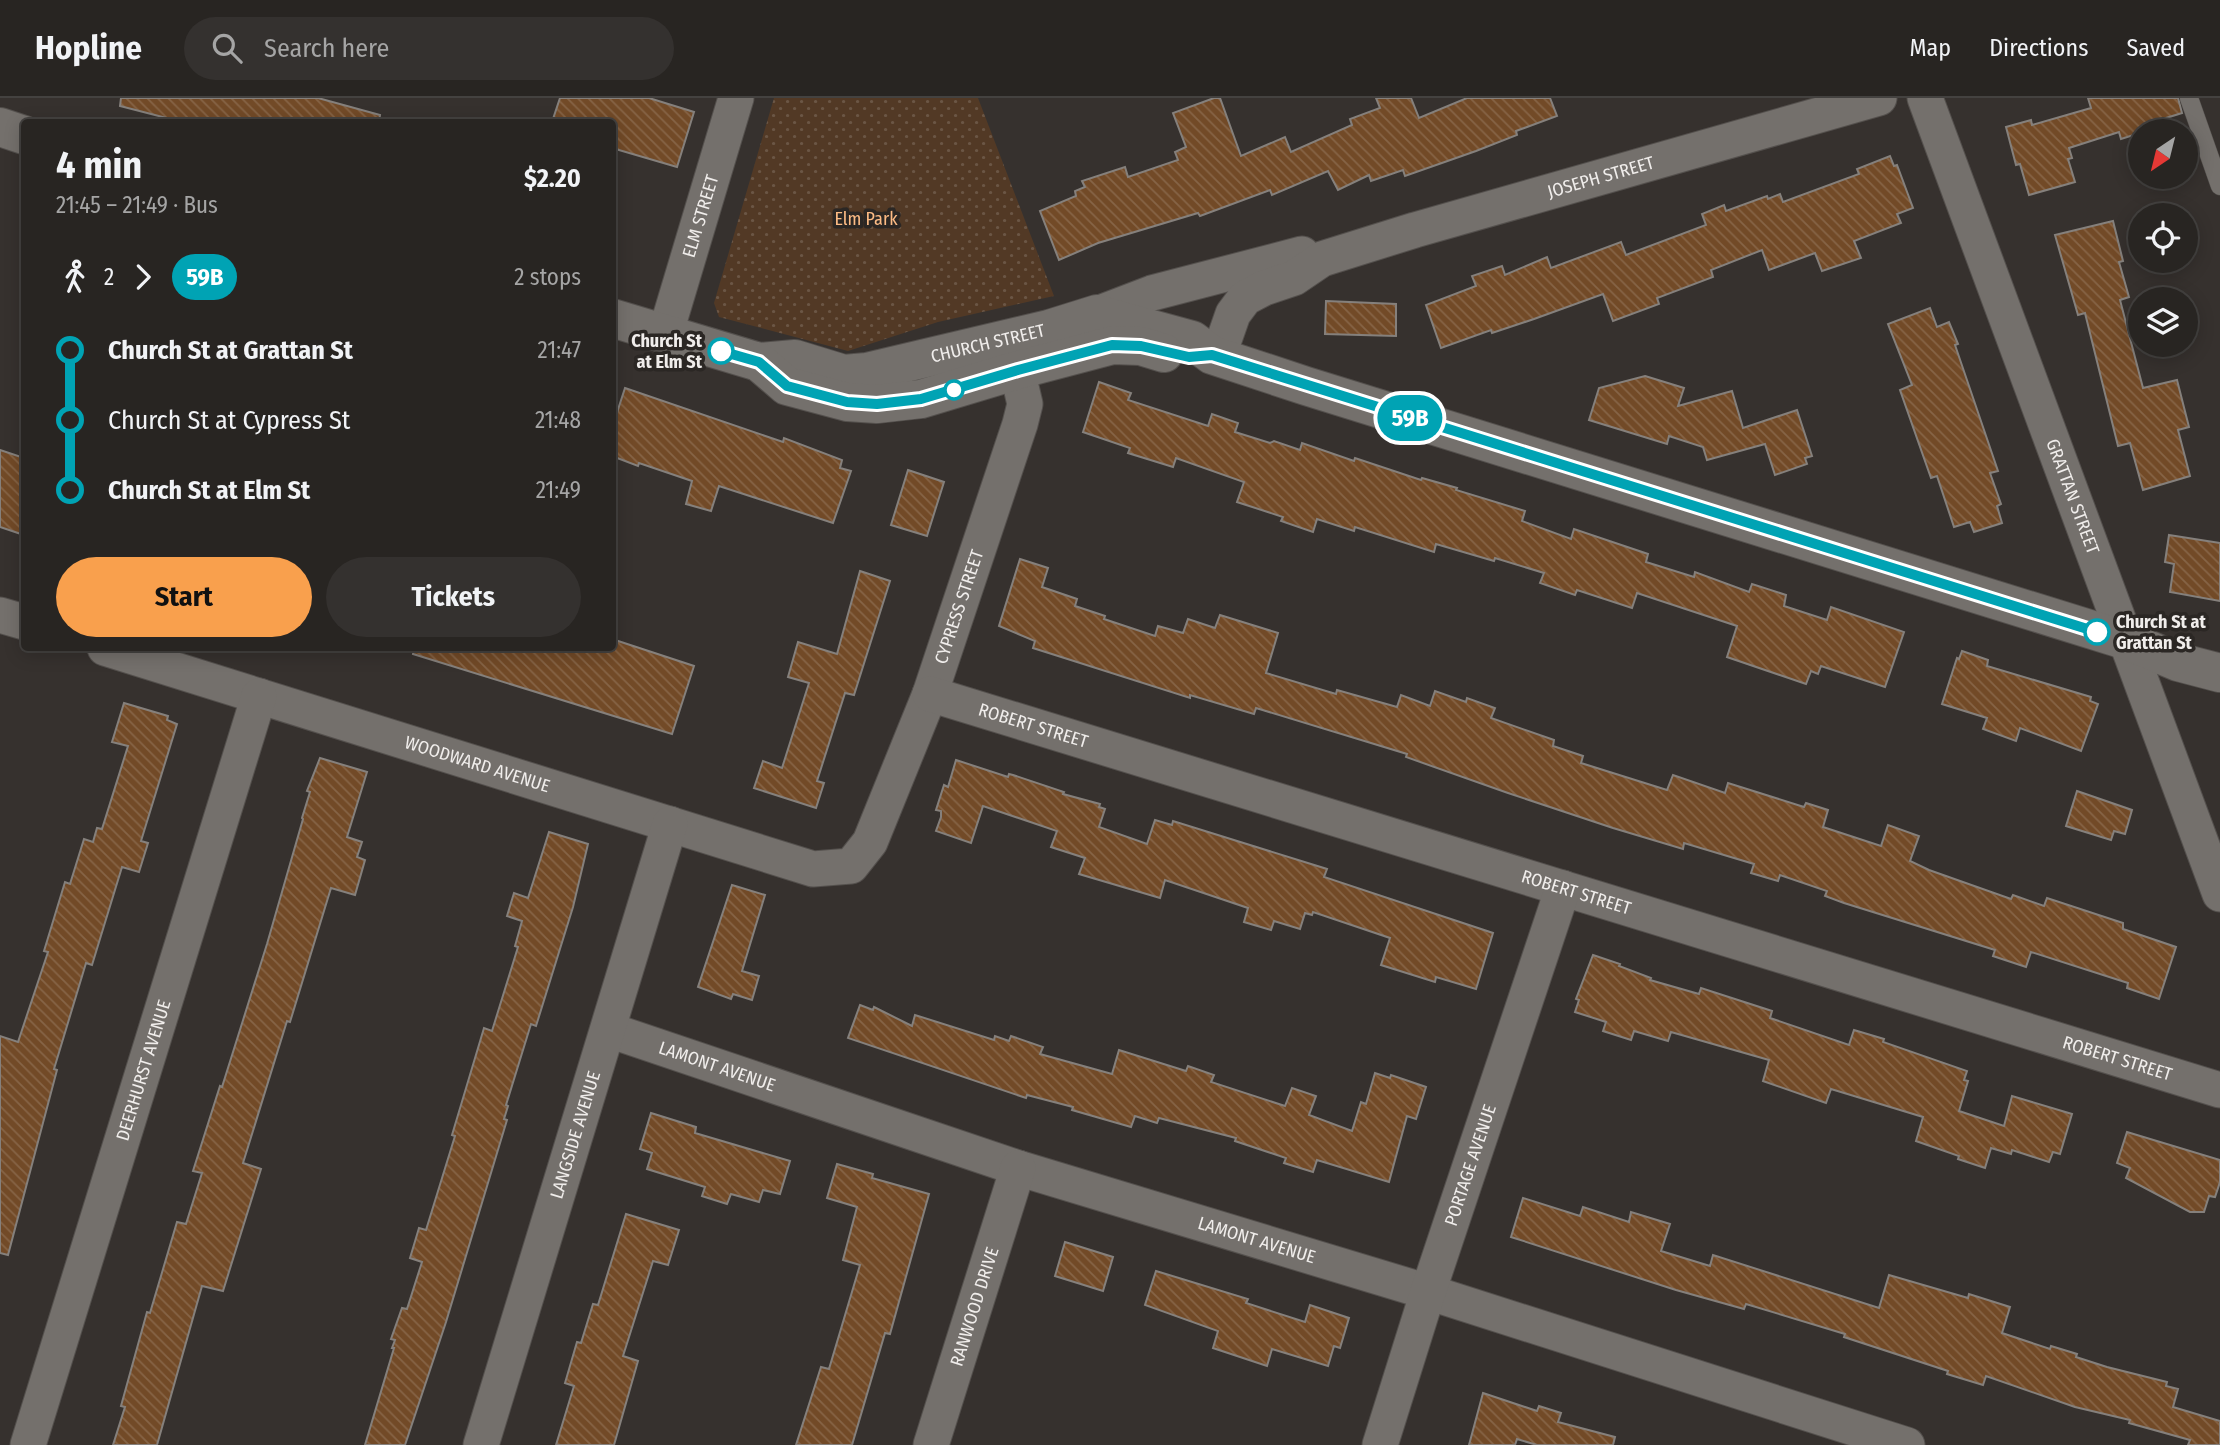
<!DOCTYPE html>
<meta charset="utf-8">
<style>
body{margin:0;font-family:"Fira Sans Condensed",sans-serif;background:#34312f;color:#f1f3f6;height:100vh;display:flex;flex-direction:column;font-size:26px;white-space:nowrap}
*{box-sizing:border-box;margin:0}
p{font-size:23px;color:#a5a5a5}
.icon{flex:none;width:38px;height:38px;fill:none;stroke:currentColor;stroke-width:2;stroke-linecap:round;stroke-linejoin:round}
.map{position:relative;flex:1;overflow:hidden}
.details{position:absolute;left:21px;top:21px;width:595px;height:532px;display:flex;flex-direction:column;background:#282522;border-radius:7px;box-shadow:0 4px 18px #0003,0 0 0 2px #444240}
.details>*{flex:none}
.badge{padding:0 14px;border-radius:23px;font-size:24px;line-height:46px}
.needle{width:46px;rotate:215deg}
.tools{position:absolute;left:2128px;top:21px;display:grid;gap:14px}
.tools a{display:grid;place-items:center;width:70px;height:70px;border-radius:50%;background:#282522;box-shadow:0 4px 18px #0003,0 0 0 2px #444240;font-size:35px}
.map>.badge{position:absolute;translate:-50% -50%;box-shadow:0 0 0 4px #fff}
.legs{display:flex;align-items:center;gap:10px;height:77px;padding:0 35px;font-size:23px}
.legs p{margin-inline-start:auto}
.head{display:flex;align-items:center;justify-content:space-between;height:119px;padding:0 35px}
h1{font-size:38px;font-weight:700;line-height:52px}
.button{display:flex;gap:14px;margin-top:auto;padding:14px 35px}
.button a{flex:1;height:80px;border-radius:42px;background:#f9a04d;color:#111;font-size:28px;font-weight:700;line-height:80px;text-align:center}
.button a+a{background:#34312f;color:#f1f3f6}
ul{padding:0 35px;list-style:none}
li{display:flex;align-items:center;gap:24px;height:70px;font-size:26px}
li i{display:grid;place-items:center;width:10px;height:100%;margin:0 9px;background:currentColor}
li i::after{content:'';width:18px;height:18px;margin:-9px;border:5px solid;border-radius:50%;background:#282522}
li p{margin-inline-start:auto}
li:first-child i{background:linear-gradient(#0000 50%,currentColor 0)}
li:last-child i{background:linear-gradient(currentColor 50%,#0000 0)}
header{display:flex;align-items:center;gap:42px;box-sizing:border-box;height:98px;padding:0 35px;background:#282522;border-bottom:2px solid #444240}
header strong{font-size:33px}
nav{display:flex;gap:38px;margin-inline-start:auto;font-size:24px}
.search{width:490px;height:63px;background:#34312f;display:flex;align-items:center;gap:18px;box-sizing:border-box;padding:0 24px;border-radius:38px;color:#a5a5a5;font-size:26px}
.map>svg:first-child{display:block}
.grass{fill:url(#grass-dots)}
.building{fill:url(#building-back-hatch);stroke:#85807c;stroke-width:2}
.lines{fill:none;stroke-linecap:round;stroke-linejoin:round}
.lane-casing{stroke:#54504d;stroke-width:19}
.street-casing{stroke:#54504d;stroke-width:37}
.secondary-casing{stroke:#54504d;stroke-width:40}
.lane{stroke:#74706c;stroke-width:18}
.street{stroke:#74706c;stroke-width:35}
.secondary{stroke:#74706c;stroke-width:38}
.line-1-casing{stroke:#fff;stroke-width:16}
.line-1{stroke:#00a3b4;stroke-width:10}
.stop-1-dot{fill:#fff;stroke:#00a3b4;stroke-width:3.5}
.labels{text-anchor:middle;stroke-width:7;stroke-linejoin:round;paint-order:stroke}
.street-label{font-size:18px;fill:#f0edeb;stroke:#2b2724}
.park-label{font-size:18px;fill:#fdbc85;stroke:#2b2724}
.stop-label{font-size:18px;font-weight:bold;fill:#f0edeb;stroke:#2b2724;text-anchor:end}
</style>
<header>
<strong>Hopline</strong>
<div class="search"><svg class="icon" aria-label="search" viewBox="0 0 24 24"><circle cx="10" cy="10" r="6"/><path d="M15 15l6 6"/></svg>Search here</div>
<nav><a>Map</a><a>Directions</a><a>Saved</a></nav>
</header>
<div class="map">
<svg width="2220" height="1347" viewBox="0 0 2220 1347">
<defs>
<pattern id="grass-dots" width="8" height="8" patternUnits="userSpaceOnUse" patternTransform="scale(1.75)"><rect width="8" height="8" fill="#523925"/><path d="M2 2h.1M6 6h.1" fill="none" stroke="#6b5645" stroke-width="1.8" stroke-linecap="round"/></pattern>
<pattern id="building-back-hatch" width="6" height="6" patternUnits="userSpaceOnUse" patternTransform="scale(1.75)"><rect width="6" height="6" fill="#724a27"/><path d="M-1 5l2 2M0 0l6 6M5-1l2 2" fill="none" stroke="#866446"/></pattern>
</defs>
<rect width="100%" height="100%" fill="#36312e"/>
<!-- grass -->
<path class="grass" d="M774 0H978L1054 198 938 224 848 253 719 219 714 205Z"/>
<!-- building -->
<g class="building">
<path d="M121 0H318L380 17 379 24H182L120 8Z"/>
<path d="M560 0H649L694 14 677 69 612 50V24H552Z"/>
<path d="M1214 0H1220L1241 58 1285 39 1291 54 1352 27 1350 21 1380 10 1376 0H1411L1419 20 1467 0H1550L1557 18 1516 33 1517 37 1476 53 1405 78 1403 72 1371 83 1369 77 1338 92 1328 73 1272 97 1270 92 1200 118 1198 115 1098 145 1059 162 1040 113 1076 98 1075 93 1085 89 1082 83 1125 69 1128 79 1178 62 1175 54 1186 49 1173 15Z"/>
<path d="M2088 0H2178L2182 15 2150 25 2152 32 2140 33V35L2121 41 2119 34 2069 50 2072 60 2068 61 2075 84 2029 97 2020 66 2016 67 2006 29 2031 22 2032 27 2091 10Z"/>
<path d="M1890 58 1894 68 1897 67 1913 110 1897 116 1901 125 1854 143 1861 160 1822 173 1815 155 1769 172 1762 152 1711 172 1713 179 1657 200 1659 206 1613 223 1603 196 1534 221 1492 235 1491 232 1441 250 1426 207 1476 188 1472 178 1502 168 1505 177 1547 159 1551 170 1621 144 1626 157 1706 127 1702 116 1724 107 1726 113 1767 98 1768 101 1780 96 1783 104 1859 76 1857 71Z"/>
<path d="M2113 123 2123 163 2119 164 2129 199 2120 202 2143 290 2177 282 2189 329 2178 332 2190 378 2143 392 2130 345 2118 348 2085 215 2078 217 2055 137Z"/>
<path d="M1326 203 1396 206V238L1325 236Z"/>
<path d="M1930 210 1937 229 1949 224 1958 246 1955 247 1998 373 1990 375 2001 406 1997 408 2002 425 1974 434 1970 424 1954 429 1937 378 1931 380 1900 292 1912 287 1888 226Z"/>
<path d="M1645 278 1684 290 1678 308 1732 293 1743 330 1797 312 1812 358 1805 360 1807 366 1775 377 1765 346 1707 362 1703 349 1669 338 1667 346 1589 322 1599 290Z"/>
<path d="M1099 284 1131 295 1128 302 1208 328 1212 316 1238 325 1235 334 1270 345 1274 343 1300 352 1302 345 1354 363 1355 360 1421 382 1422 380 1457 390 1456 392 1525 413 1522 423 1571 441 1574 431 1648 456 1646 464 1694 479 1695 474 1749 494 1752 486 1786 497 1784 508 1827 522 1831 509 1904 534 1885 589 1821 568 1818 576 1811 573 1806 586 1727 559 1737 528 1637 495 1632 510 1577 492 1575 497 1540 485 1544 475 1495 460 1494 463 1436 446 1434 454 1355 429 1354 433 1317 421 1313 434 1281 423 1283 419 1237 404 1244 384 1176 360 1173 369 1128 355 1130 350 1083 334Z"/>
<path d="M625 290 783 344 784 340 842 362 840 370 851 373 833 425 719 388 711 413 686 406 692 383 639 365 638 368 612 358V330Z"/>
<path d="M0 352 24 360V437L0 429Z"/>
<path d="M908 372 944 384 927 438 891 427Z"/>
<path d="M2169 437 2220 445V503L2170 494 2174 466 2165 464Z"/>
<path d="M1020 461 1048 470 1042 489 1077 501 1075 508 1105 518 1104 521 1155 538 1158 528 1183 535 1188 521 1215 530 1220 517 1278 535 1266 575 1336 596 1337 592 1397 609 1401 597 1430 608 1435 593 1466 604 1467 600 1495 610 1491 620 1554 642 1553 648 1583 658 1581 665 1667 692 1673 677 1725 695 1728 685 1804 709 1806 705 1828 712 1823 729 1881 748 1888 727 1919 738 1910 763 1929 772 2011 801 2013 797 2044 808 2047 800 2123 825V831L2176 849 2159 901 2127 890 2128 885 2031 854 2026 869 1993 858 1995 852 1844 805 1825 798 1827 793 1780 777 1778 783 1751 775 1754 766 1684 745 1683 751 1613 730 1508 695 1406 659 1407 656 1256 610 1254 616 1190 597V600L1033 550 1035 543 999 528Z"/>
<path d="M860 473 890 483 854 597 845 595 817 683 824 685 816 710 754 690 763 663 782 670 809 585 788 579 798 544 837 556Z"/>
<path d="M612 541 694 568 672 636 413 556 414 550H612Z"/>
<path d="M1962 553 1988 562 1987 568 2091 599 2090 603 2098 606 2081 653 2020 630 2016 643 1983 631 1987 620 1942 606 1957 560 1959 561Z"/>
<path d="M124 605 168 618 167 622 177 626 141 743 148 745 139 774 122 769 92 867 86 865 54 971 57 972 8 1157 0 1155V938L18 944 48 854 44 853 65 784 70 786 84 741 93 744 97 730 102 731 128 648 112 644Z"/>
<path d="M320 660 367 674 347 739 362 744 357 759 365 762 355 797 331 790 290 924 287 923 243 1065 261 1071 223 1193 202 1188 157 1347H113L125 1309 121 1308 147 1214 150 1215 177 1124 186 1126 202 1075 193 1073 220 988 222 989 267 846 303 721 302 720 310 694 307 693Z"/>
<path d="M956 662 1008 679 1009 676 1013 677 1064 694 1063 696 1100 706 1099 709 1105 711 1099 729 1147 746 1155 722 1172 727 1173 723 1327 771 1324 779 1493 835 1476 891 1436 879 1435 884 1381 867 1390 840 1313 814 1312 817 1305 815 1300 831 1274 823 1271 832 1244 824 1248 810 1165 782 1160 800 1079 776 1085 760 1051 749 1057 733 983 708 971 745 936 733 941 719V713L936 712 944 687 948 689Z"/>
<path d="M2077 693 2132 712 2125 736 2114 733 2111 742 2066 728Z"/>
<path d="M549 734 588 746 573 809 536 928 531 926 506 1007 508 1008 504 1021 507 1022 446 1224 405 1347H365L394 1250H392L395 1242 391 1241 402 1210 407 1211 422 1164 410 1160 419 1130 426 1132 455 1038 452 1037 484 930 492 933 518 849 515 848 522 823 507 818 514 795 528 800Z"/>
<path d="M732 787 765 797 742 873 759 878 752 902 733 896 731 901 698 889Z"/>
<path d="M1593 857 1620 866 1619 868 1651 880 1650 882 1699 896 1701 890 1772 913 1770 920 1849 947 1854 932 1884 941 1883 944 1967 973 1964 982 1968 983 1959 1013 2004 1028 2012 998 2072 1016 2060 1056 2053 1054 2049 1064 2012 1052 2011 1056 1991 1050 1985 1070 1958 1061 1959 1058 1916 1043 1923 1019 1831 991 1826 1005 1763 983 1769 962 1671 934 1668 943 1634 933 1631 942 1603 933 1606 924 1575 914 1579 902 1576 901Z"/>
<path d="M860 907 873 912 874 909 912 928 915 917 994 942 995 938 1009 943 1011 938 1043 949 1040 956 1112 976 1119 952 1186 973 1188 968 1214 977 1211 984 1285 1008 1292 990 1316 998 1309 1017 1352 1033 1361 1004 1366 1006 1375 975 1390 980 1391 977 1426 989 1416 1021 1407 1018 1389 1084 1317 1062 1313 1074 1284 1065 1286 1060 1235 1043 1236 1040 1159 1020 1157 1025 1135 1018 1131 1029 1072 1012 1073 1009 1027 997 1026 1000 848 940Z"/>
<path d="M651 1015 696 1029 695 1035 790 1063 780 1096 763 1092 759 1104 731 1096 727 1106 702 1098 705 1089 647 1071 652 1055 640 1051Z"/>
<path d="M2127 1034 2220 1062V1084L2215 1099 2209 1098 2204 1114H2190L2126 1080 2130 1070 2117 1065Z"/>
<path d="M837 1066 873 1076 872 1080 929 1096 890 1236 885 1235 852 1347H796L821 1269 829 1271 860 1167 843 1162 857 1109 827 1100Z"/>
<path d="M1523 1100 1580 1118 1583 1109 1629 1124 1631 1114 1670 1126 1661 1153 1710 1168 1713 1157 1879 1210 1889 1177 1968 1200 1969 1196 2010 1209 2002 1235 2050 1251 2051 1248 2077 1256 2076 1259 2107 1269 2167 1284 2166 1288 2178 1291 2173 1309 2220 1323V1347H2188L2190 1342 2129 1325 2130 1322 2075 1309 1986 1278 1983 1287 1947 1276 1948 1273 1844 1239 1845 1236 1746 1206 1744 1211 1676 1192 1511 1139Z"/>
<path d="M626 1116 679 1132 668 1167 653 1163 623 1258 638 1263 614 1347H556L574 1288 565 1285 577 1244 581 1245 593 1206 598 1207Z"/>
<path d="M1065 1144 1113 1159 1103 1193 1055 1178Z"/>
<path d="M1156 1173 1248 1201 1246 1205 1305 1224 1310 1207 1349 1220 1340 1250 1334 1248 1328 1268 1272 1251 1267 1268 1213 1250 1218 1233 1145 1207Z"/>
<path d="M1483 1295 1537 1313 1539 1308 1561 1315 1558 1324 1615 1339 1613 1347H1537L1517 1341 1515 1347H1469Z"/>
</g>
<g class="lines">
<!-- lane casing -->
<g class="lane-casing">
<path id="lane" d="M2189 0 2220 88"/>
</g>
<!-- street casing -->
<g class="street-casing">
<g id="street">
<path id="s1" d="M1925 0 2220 796"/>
<path d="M1097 216 1152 195 1302 156"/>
<path id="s2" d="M665 237 736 0"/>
<path id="s3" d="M1218 259 1233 216 1245 200 1264 190 1294 180 1322 161 1415 132 1879 0"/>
<path d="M0 517 24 524"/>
<path id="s4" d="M105 550 813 771 851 768 870 744 930 596 1020 326 1025 306 1011 246"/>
<path id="s5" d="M930 596 2220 992"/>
<path id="s6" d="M609 932 1018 1070 1428 1194 1907 1347"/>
<path id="s7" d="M28 1347 259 598"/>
<path id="s8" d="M481 1347 670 726"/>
<path id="s9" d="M931 1347 1018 1070"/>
<path id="s10" d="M1380 1347 1428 1194 1563 790"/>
</g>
</g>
<!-- secondary casing -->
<g class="secondary-casing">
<g id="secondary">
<path d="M0 29 24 37"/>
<path id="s11" d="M612 220 759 264 795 261 844 276 867 274 1049 231 1097 216 1192 242 1212 257 1306 288 2128 543 2178 564 2220 575"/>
<path d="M759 264 787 288 847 304 877 306 921 301 1018 272 1113 247 1141 248 1164 255"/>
</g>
</g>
<!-- lane -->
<use href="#lane" class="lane"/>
<!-- street -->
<use href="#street" class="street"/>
<!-- secondary -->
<use href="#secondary" class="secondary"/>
</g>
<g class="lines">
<!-- line-1 casing -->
<g class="line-1-casing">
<path id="line-1" d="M721 253 759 264 787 288 847 304 877 306 921 301 1018 272 1112 247 1141 248 1189 259 1212 257 2097 534"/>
</g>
<!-- line-1 -->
<use href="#line-1" class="line-1"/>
</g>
<!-- markers -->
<g class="stop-1-dot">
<circle cx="721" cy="253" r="12"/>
<circle cx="954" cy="292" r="9"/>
<circle cx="2097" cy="534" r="12"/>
</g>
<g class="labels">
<!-- street labels -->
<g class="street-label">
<text dy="6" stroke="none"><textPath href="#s3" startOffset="443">JOSEPH STREET</textPath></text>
<text dy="6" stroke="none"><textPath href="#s2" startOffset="124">ELM STREET</textPath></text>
<text dy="6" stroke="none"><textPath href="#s11" startOffset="388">CHURCH STREET</textPath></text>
<text dy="6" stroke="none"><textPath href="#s1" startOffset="425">GRATTAN STREET</textPath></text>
<text dy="6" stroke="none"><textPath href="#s4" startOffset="1062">CYPRESS STREET</textPath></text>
<text dy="6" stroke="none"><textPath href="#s5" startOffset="108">ROBERT STREET</textPath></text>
<text dy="6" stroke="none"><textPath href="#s4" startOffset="390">WOODWARD AVENUE</textPath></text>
<text dy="6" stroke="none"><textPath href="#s5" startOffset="676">ROBERT STREET</textPath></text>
<text dy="6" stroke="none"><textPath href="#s5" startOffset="1242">ROBERT STREET</textPath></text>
<text dy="6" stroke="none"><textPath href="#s6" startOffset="114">LAMONT AVENUE</textPath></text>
<text dy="6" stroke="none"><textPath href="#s7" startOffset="392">DEERHURST AVENUE</textPath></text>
<text dy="6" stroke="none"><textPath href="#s8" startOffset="324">LANGSIDE AVENUE</textPath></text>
<text dy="6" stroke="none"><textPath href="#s10" startOffset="294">PORTAGE AVENUE</textPath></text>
<text dy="6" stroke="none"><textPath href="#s6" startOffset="681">LAMONT AVENUE</textPath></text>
<text dy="6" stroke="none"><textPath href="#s9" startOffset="145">RANWOOD DRIVE</textPath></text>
</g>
<!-- park labels -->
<g class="park-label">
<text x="866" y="127">Elm Park</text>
</g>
<!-- stop labels -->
<g class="stop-label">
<text x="702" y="249">Church St<tspan x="702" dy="21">at Elm St</tspan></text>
<text x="2116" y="530" text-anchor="start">Church St at<tspan x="2116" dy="21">Grattan St</tspan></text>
</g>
</g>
</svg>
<div class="tools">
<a><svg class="needle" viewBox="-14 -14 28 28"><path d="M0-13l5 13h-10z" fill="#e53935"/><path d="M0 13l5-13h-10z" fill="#a5a5a5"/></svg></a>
<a><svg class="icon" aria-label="locate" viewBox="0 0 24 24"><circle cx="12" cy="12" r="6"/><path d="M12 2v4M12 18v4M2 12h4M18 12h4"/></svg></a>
<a><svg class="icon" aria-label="layers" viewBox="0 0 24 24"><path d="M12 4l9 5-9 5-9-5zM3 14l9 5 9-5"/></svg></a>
</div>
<b class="badge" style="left:1410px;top:320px;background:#00a3b4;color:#fff">59B</b>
<section class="details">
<div class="head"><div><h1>4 min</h1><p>21:45 – 21:49 · Bus</p></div><b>$2.20</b></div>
<div class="legs"><svg class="icon" aria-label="walk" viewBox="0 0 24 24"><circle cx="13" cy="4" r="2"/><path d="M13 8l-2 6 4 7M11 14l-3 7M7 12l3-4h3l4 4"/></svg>2<svg class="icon" aria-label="forward" viewBox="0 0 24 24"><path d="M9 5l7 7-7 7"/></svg><b class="badge" style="background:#00a3b4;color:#fff">59B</b><p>2 stops</p></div>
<ul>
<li><i style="color:#00a3b4"></i><b>Church St at Grattan St</b><p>21:47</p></li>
<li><i style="color:#00a3b4"></i><span>Church St at Cypress St</span><p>21:48</p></li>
<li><i style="color:#00a3b4"></i><b>Church St at Elm St</b><p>21:49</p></li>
</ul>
<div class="button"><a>Start</a><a>Tickets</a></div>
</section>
</div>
